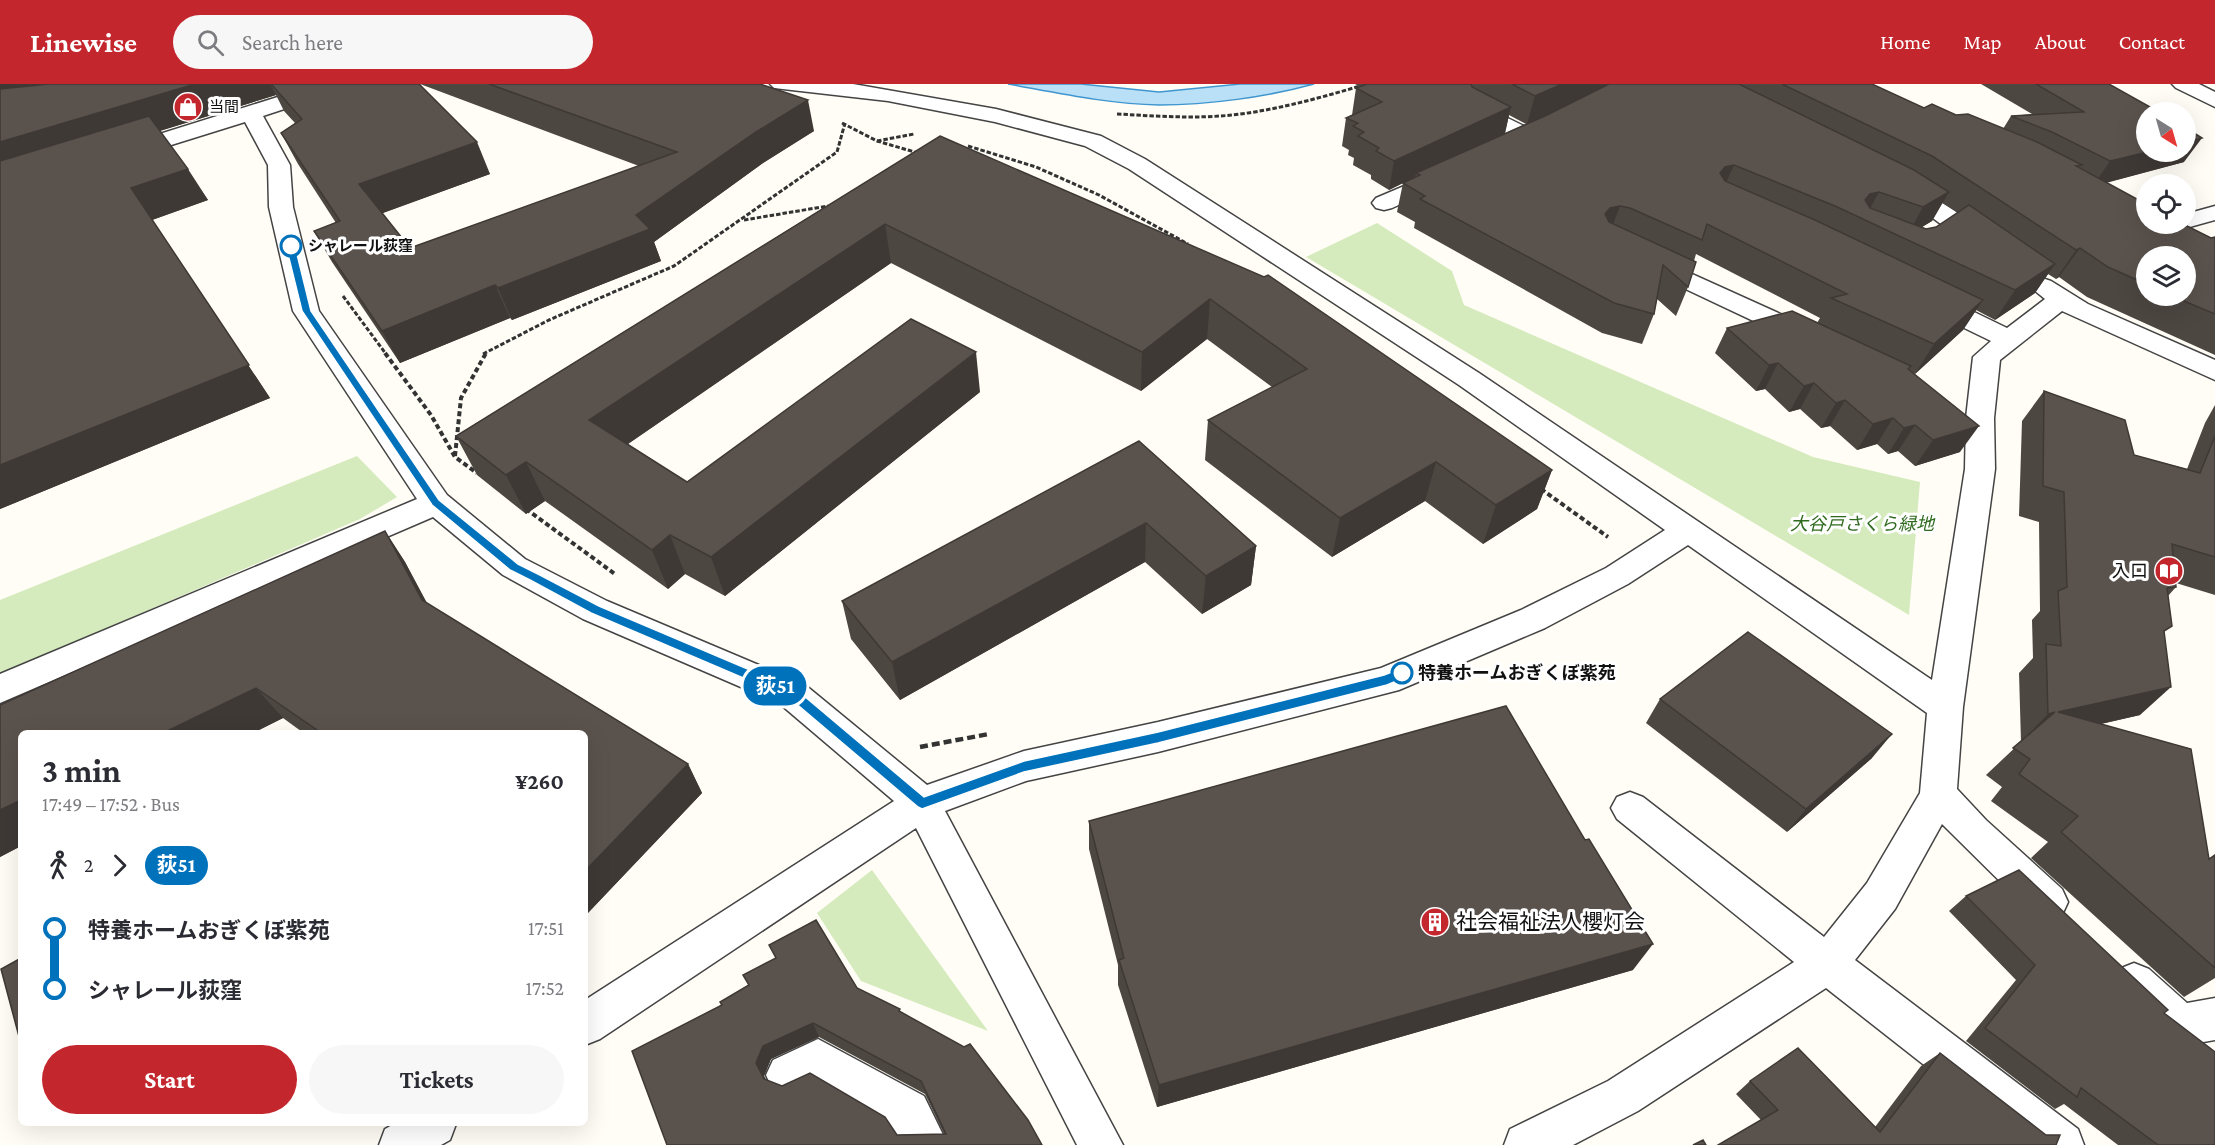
<!DOCTYPE html>
<meta charset="utf-8">
<style>
body{margin:0;font-family:"Crimson Pro","Noto Sans JP",serif;background:#f7f7f7;color:#2b2b33;height:100vh;display:flex;flex-direction:column;font-size:22px;white-space:nowrap}
*{box-sizing:border-box;margin:0}
p{font-size:20px;color:#7c7c81}
.icon{flex:none;width:33px;height:33px;fill:none;stroke:currentColor;stroke-width:2;stroke-linecap:round;stroke-linejoin:round}
.map{position:relative;flex:1;overflow:hidden}
.drawer{position:absolute;left:18px;top:646px;width:570px;height:396px;display:flex;flex-direction:column;background:#fff;border-radius:9px;box-shadow:0 6px 24px #0002}
.drawer>*{flex:none}
.badge{padding:0 12px;border-radius:20px;font-size:21px;line-height:39px}
.needle{width:39px;rotate:143deg}
.fabs{position:absolute;left:2136px;top:18px;display:grid;gap:12px}
.fabs a{display:grid;place-items:center;width:60px;height:60px;border-radius:50%;background:#fff;box-shadow:0 6px 24px #0002;font-size:30px}
.map>.badge{position:absolute;translate:-50% -50%;box-shadow:0 0 0 3px #fff}
.legs{display:flex;align-items:center;gap:9px;height:66px;padding:0 24px;font-size:20px}
.legs p{margin-inline-start:auto}
.headline{display:flex;align-items:center;justify-content:space-between;height:102px;padding:0 24px}
h1{font-size:33px;font-weight:700;line-height:45px}
.action{display:flex;gap:12px;margin-top:auto;padding:12px 24px}
.action a{flex:1;height:69px;border-radius:36px;background:#c4262e;color:#fff;font-size:24px;font-weight:700;line-height:69px;text-align:center}
.action a+a{background:#f7f7f7;color:#2b2b33}
ul{padding:0 24px;list-style:none}
li{display:flex;align-items:center;gap:21px;height:60px;font-size:22px}
li i{display:grid;place-items:center;width:9px;height:100%;margin:0 8px;background:currentColor}
li i::after{content:'';width:15px;height:15px;margin:-8px;border:4px solid;border-radius:50%;background:#fff}
li p{margin-inline-start:auto}
li:first-child i{background:linear-gradient(#0000 50%,currentColor 0)}
li:last-child i{background:linear-gradient(currentColor 50%,#0000 0)}
header{display:flex;align-items:center;gap:36px;box-sizing:border-box;height:84px;padding:0 30px;background:#c4262e;color:#fff}
header strong{font-size:28px}
nav{display:flex;gap:33px;margin-inline-start:auto;font-size:21px}
.search{width:420px;height:54px;background:#f7f7f7;display:flex;align-items:center;gap:15px;box-sizing:border-box;padding:0 21px;border-radius:33px;color:#7c7c81;font-size:22px}
.map>svg:first-child{display:block}
.green{fill:#d5ebbd}
.water{fill:#b9e0f7;stroke:#3f96cf;stroke-width:1.5}
.lines{fill:none;stroke-linecap:round;stroke-linejoin:round}
.minor-casing{stroke:#444;stroke-width:3}
.path-far2{stroke:#333;stroke-width:3;stroke-dasharray:4.5 2;stroke-linecap:butt}
.path-far1{stroke:#333;stroke-width:4;stroke-dasharray:5 3;stroke-linecap:butt}
.path{stroke:#333;stroke-width:4.5;stroke-dasharray:8 4;stroke-linecap:butt}
.minor{fill:#fff;fill-rule:evenodd}
.wall{fill:#4d4742;fill-rule:evenodd}
.shaded-wall{fill:#3f3936}
.building{fill:#5a524d;stroke:#3f3936;stroke-width:1.5;fill-rule:evenodd}
.line-1{fill:#0072bc;stroke:#fff;stroke-width:1.5}
.stop-1-dot{fill:#fff;stroke:#0072bc;stroke-width:3}
.labels{text-anchor:middle;stroke-width:6;stroke-linejoin:round;paint-order:stroke}
.far-poi-label{font-size:15px;fill:#111;stroke:#fff;text-anchor:start}
.far-stop-label{font-size:15px;font-weight:bold;fill:#111;stroke:#fff;text-anchor:start}
.park-label{font-size:18px;font-style:italic;fill:#2f6b1f;stroke:#fff}
.poi-label{font-size:18px;fill:#111;stroke:#fff;text-anchor:end}
.stop-label{font-size:18px;font-weight:bold;fill:#111;stroke:#fff;text-anchor:start}
.near-poi-label{font-size:21px;fill:#111;stroke:#fff;text-anchor:start}
</style>
<header>
<strong>Linewise</strong>
<div class="search"><svg class="icon" aria-label="search" viewBox="0 0 24 24"><circle cx="10" cy="10" r="6"/><path d="M15 15l6 6"/></svg>Search here</div>
<nav><a>Home</a><a>Map</a><a>About</a><a>Contact</a></nav>
</header>
<div class="map">
<svg width="2215" height="1061" viewBox="0 0 2215 1061">
<rect width="100%" height="100%" fill="#fffdf5"/>
<!-- green -->
<g class="green">
<path d="M1377 139 1452 187 1464 221 1813 373 1920 398 1909 531 1306 173Z"/>
<path d="M357 372 397 413 360 435 0 590V516Z"/>
<path d="M872 786 988 947 861 897 817 829Z"/>
</g>
<!-- water -->
<path class="water" d="M1008 0H1081L1159 8 1240 0H1314C1267 13 1208 21 1159 21 1108 20 1058 9 1008 0Z"/>
<g class="lines">
<!-- minor casing -->
<g class="minor-casing">
<g id="minor">
<path d="M319 0H352L348 4 263 32 290 81 293 123 319 227 447 411 525 475 607 517 804 600 927 701 1024 667 1158 638 1381 584 1521 526 1606 484 1665 446 1459 301 1129 85 1085 62 995 38 888 17 774 4 770 0H853L996 25 1101 52 1145 75 1479 289 1932 596 1965 385 1966 334 1973 273 1991 257 1921 223 1917 217 1921 211 1930 209 1939 211 2007 244 2045 215 2029 202 2033 197 2042 194 2051 197 2088 220 2215 276V296L2062 227 2000 276 1994 334 1995 385 1963 623 1957 705 1986 736 2062 805 2068 818 2062 831 2048 836 2034 831 1942 740 1895 825 1855 876 2078 1045 2084 1061H2026L1826 904 1638 1027 1573 1061H1504L1510 1045 1608 997 1794 878 1617 735 1611 724 1617 713 1630 708 1643 713 1824 853 1867 799 1920 709 1927 629 1688 461 1628 500 1545 544 1399 606 1158 668 1026 697 945 727 1123 1061H1077L916 744 600 955 585 961V916L894 717 780 620 583 535 503 491 433 433 0 619V590L417 415 293 227 269 123 268 81 245 38 123 76 115 74 112 69 115 64Z"/>
<path d="M2172 0H2199L2215 8V23L2176 4Z"/>
<path d="M1475 18 1536 48 1539 53 1536 58 1528 60 1520 58 1467 29 1464 24 1467 19Z"/>
<path d="M1442 86 1450 88 1454 93 1450 98 1392 124 1384 126 1376 124 1372 119 1376 114Z"/>
<path d="M1898 97C1931 105 1966 136 1994 156L1997 161 1994 166 1985 168 1976 166 1930 132 1890 109 1886 104 1890 99Z"/>
<path d="M2215 122V136L2186 144 2176 140H2186V130Z"/>
<path d="M1650 171 1816 246 1820 252 1816 258 1807 260 1798 258 1641 184 1637 179 1641 174Z"/>
<path d="M2134 879 2149 885 2187 919 2215 914V956L2180 962 2165 956 2119 913 2113 899 2119 885Z"/>
<path d="M818 955 924 1012 948 1061H902L892 1044 817 999 788 1013 773 1006 766 991 773 976Z"/>
<path d="M394 1040H456L450 1056 441 1061H379L385 1045Z"/>
</g>
</g>
<!-- path-far2 -->
<g class="path-far2">
<path d="M1117 30C1155 32 1194 35 1232 31 1278 26 1323 13 1367 0"/>
<path d="M842 39 877 57 918 69"/>
<path d="M877 57 914 50"/>
<path d="M968 62 1036 83 1099 111 1188 160"/>
<path d="M744 136 828 122"/>
<path d="M343 212 386 270"/>
<path d="M483 270 549 236 674 182 837 68 845 39"/>
</g>
<!-- path-far1 -->
<g class="path-far1">
<path d="M385 269 431 331 455 373 477 389"/>
<path d="M455 372 461 314 486 269"/>
<path d="M1541 405 1608 453"/>
<path d="M526 425 615 490"/>
</g>
<!-- path -->
<path class="path" d="M920 663 989 650"/>
<!-- minor -->
<use href="#minor" class="minor"/>
</g>
<!-- wall -->
<g class="wall">
<path d="M0 0H760L814 47 763 79 654 158 661 177 512 236 510 234 400 279 332 178 314 147 336 139 298 80 281 49 295 39 284 27 276 11 160 47 208 116 152 136 270 314 0 425ZM420 0 639 82 410 164 382 129 490 90Z"/>
<path d="M1355 0H1872L1924 24 1956 31 2003 45 2011 32 2032 30 1981 0H2109L2184 78 2106 99 2211 154 2215 153V271L2087 213 2059 193 2056 195 2048 190 2035 209 1995 236 1976 226 1963 246 1915 290 1913 289 1960 368 1915 382 1898 367 1888 370 1877 360 1857 366 1830 342 1821 344 1800 325 1789 328 1765 305 1756 307 1715 269 1727 244 1817 239 1820 234 1696 170 1694 177 1688 203 1676 232 1657 215 1654 230 1642 260 1602 249 1414 144 1415 138 1397 128 1403 99 1389 106 1371 95V91L1353 81 1354 74 1348 71 1349 66 1342 62 1346 34 1352 31 1356 4 1360 3ZM1509 31 1526 40 1505 50ZM1942 119 1958 129 1936 143 1926 145 1922 143 1932 137ZM2146 172 2186 212H2146Z"/>
<path d="M940 52 1552 386 1537 425 1483 460 1425 417 1332 473 1205 376 1208 336 1272 303 1207 255 1141 307 891 179 628 360 687 398 980 308 725 512 685 490 668 505 545 417 526 430 477 391 456 352Z"/>
<path d="M2044 307 2134 371 2187 385 2205 339 2215 321V511L2176 499V503L2168 512 2164 550 2140 631 2101 640 2209 775 2215 771V894L2184 913 2031 774 2048 758 1991 717 2002 703 1986 691 2021 658 2019 589 2033 574 2032 536 2040 527 2039 438 2019 432 2022 337Z"/>
<path d="M1139 357 1256 462 1251 501 1202 530 1145 478 900 616 851 555 842 517Z"/>
<path d="M385 447 405 478 427 520 688 680 702 709 586 831 585 830V650H305L283 634 251 650H21V762L0 773V621Z"/>
<path d="M1660 615 1872 674 1787 748 1646 639Z"/>
<path d="M1089 737 1633 886 1157 1023 1118 901V881L1089 765Z"/>
<path d="M1966 812 2164 929 2215 1061H2118L2064 1020 2055 1025 1966 957 2016 896 1949 827Z"/>
<path d="M857 904 901 928 1042 1061H667L722 921ZM819 953 925 1010 944 1050 897 1051 766 996 764 992 771 975Z"/>
<path d="M1940 969 2056 1061H1718L1761 1036 1736 1010 1750 997 1875 1043 1921 982Z"/>
</g>
<!-- shaded-wall -->
<g class="shaded-wall">
<path d="M0 0H132L0 20Z"/>
<path d="M195 0H270L276 11 0 96V58Z"/>
<path d="M1562 0H1614L1527 40 1535 12Z"/>
<path d="M808 16 814 47 763 79 654 158 661 177 512 236 498 204 636 131 756 48Z"/>
<path d="M1511 23 1504 52 1416 89 1415 93 1389 106 1394 77Z"/>
<path d="M2202 54 2184 78 2093 102 2110 77 2148 68H2186V58Z"/>
<path d="M477 58 490 90 375 132 359 100Z"/>
<path d="M1734 81 1721 110 1720 89 1725 83Z"/>
<path d="M188 85 208 116 152 136 270 314 0 425V381L131 104Z"/>
<path d="M1879 108 1864 136 1865 116 1870 110Z"/>
<path d="M1949 108 1932 137 1907 152 1923 123Z"/>
<path d="M1620 122 1609 151 1605 130 1610 124Z"/>
<path d="M885 140 891 179 606 375 589 336Z"/>
<path d="M2080 164 2059 193 2056 195 2076 166Z"/>
<path d="M2055 180 2035 209 1995 236 2015 206Z"/>
<path d="M495 201 510 234 400 279 382 247Z"/>
<path d="M1210 215 1207 255 1141 307 1142 268Z"/>
<path d="M1983 216 1963 246 1915 290 1934 260Z"/>
<path d="M976 268 980 308 725 512 711 473Z"/>
<path d="M1778 279 1765 305 1756 307 1769 281Z"/>
<path d="M1814 299 1800 325 1789 328 1804 302Z"/>
<path d="M1845 316 1830 342 1821 344 1836 319Z"/>
<path d="M1893 334 1877 360 1857 366 1873 340Z"/>
<path d="M1915 341 1898 367 1888 370 1904 344Z"/>
<path d="M1979 342 1960 368 1915 382 1933 356Z"/>
<path d="M526 378 545 417 526 430 506 391Z"/>
<path d="M1436 378 1425 417 1332 473 1340 434Z"/>
<path d="M1552 386 1537 425 1483 460 1496 421Z"/>
<path d="M1146 439 1145 478 900 616 892 578Z"/>
<path d="M385 447 405 478 442 547 422 516Z"/>
<path d="M670 451 685 490 668 505 652 466Z"/>
<path d="M1256 462 1251 501 1202 530 1206 492Z"/>
<path d="M2171 603 2140 631 2030 656 2058 628Z"/>
<path d="M256 604 283 634 251 650H161Z"/>
<path d="M2055 628 2021 658 2048 630Z"/>
<path d="M1892 650 1872 674 1787 748 1806 725Z"/>
<path d="M688 680 702 709 586 831 585 829V787Z"/>
<path d="M21 716V762L0 773V726Z"/>
<path d="M1653 860 1633 886 1157 1023 1159 1001Z"/>
<path d="M813 939 819 953 771 975 764 992 772 1008 756 979 763 962Z"/>
</g>
<!-- building -->
<g class="building">
<path d="M49 0H195L0 58V5Z"/>
<path d="M271 0H419L477 58 359 100 410 164 677 68 489 0H760L808 16 756 48 636 131 650 145 498 204 495 201 382 247 314 147 340 137 281 49 302 35Z"/>
<path d="M1367 0H1471L1472 3 1511 23 1394 77 1376 67 1379 64 1358 52 1364 48 1353 42 1358 39 1346 34 1382 18 1356 4Z"/>
<path d="M1512 0H1562L1535 12Z"/>
<path d="M1609 0H1739L1914 86 1949 108 1923 123 1879 108 1870 110 1865 116 1870 124 1926 145 1936 143 1969 121 2055 180 2015 206 1835 122 1734 81 1725 83 1720 89 1725 97 1815 136 1983 216 1934 260 1831 214 1847 210 1707 140 1702 156 1630 124 1620 122 1610 124 1605 130 1609 138 1696 178 1688 203 1663 181 1654 230 1614 219 1420 115 1425 112 1403 99 1420 91 1416 89 1545 32Z"/>
<path d="M1782 0H1872L1924 24 1932 20 1956 31 1968 30 2037 58 2082 81 2076 82 2146 120V140H2183L2211 154 2215 153V230L2172 212H2186V172H2146V200L2108 183 2080 164 2076 166 1932 72Z"/>
<path d="M2036 0H2109L2159 28H2146V68H2148L2110 77 2052 48 2011 32 2084 28Z"/>
<path d="M149 32 188 85 131 104 249 281 0 381V77Z"/>
<path d="M2186 44 2202 54 2186 58Z"/>
<path d="M940 52 1264 193 1268 191 1552 386 1496 421 1436 378 1340 434 1208 336 1307 285 1210 215 1142 268 885 140 589 336 687 398 911 235 976 268 711 473 670 451 652 466 526 378 506 391 456 352Z"/>
<path d="M1792 227 1911 282 1908 285 1979 342 1933 356 1915 341 1904 344 1893 334 1873 340 1845 316 1836 319 1814 299 1804 302 1778 279 1769 281 1727 244Z"/>
<path d="M2044 307 2125 336 2134 371 2200 389 2215 352V473L2172 460 2176 503 2167 504 2172 542 2164 547 2171 603 2058 628 2191 665 2209 775 2215 771V884L2061 748 2078 732 2019 690 2030 675 2013 664 2055 628 2048 630 2046 560 2061 562 2058 507 2067 503 2064 408 2043 402Z"/>
<path d="M1139 357 1256 462 1206 492 1146 439 892 578 842 517Z"/>
<path d="M385 447 422 516 688 680 585 787V650H323L256 604 161 650H21V716L0 726V621Z"/>
<path d="M1748 548 1892 650 1806 725 1660 615Z"/>
<path d="M1506 622 1585 756 1589 755 1653 860 1159 1001 1119 876 1124 874 1089 737Z"/>
<path d="M2019 786 2168 926 2164 929 2215 968V1061H2158L2081 1004 2077 1013 1985 944 2035 881 1966 812Z"/>
<path d="M816 836 857 904 900 925 899 927 964 963 970 960 1028 1036 1042 1061H667L632 967 722 921 720 918 749 901 743 891 776 874 769 861ZM813 939 921 997 946 1050 897 1051 885 1033 810 989 782 1002 764 995 756 979 763 962Z"/>
<path d="M21 874V960L1 885Z"/>
<path d="M1798 964 1880 1048 1940 969 2046 1051H2060L2056 1061H1718L1778 1026 1750 997Z"/>
<path d="M1703 1056 1706 1061H1693Z"/>
</g>
<!-- line-1 -->
<path class="line-1" d="M291 159 295 162 311 227 439 416 518 480 538 490 599 522 797 606 924 713 1024 677 1158 648 1384 591 1402 584 1408 589 1406 593 1387 601 1158 659 1024 688 922 725 918 723 788 613 591 529 530 496 510 486 432 421 302 227 286 162Z"/>
<!-- icons -->
<defs>
<g id="shop-disc" transform="scale(1.5)"><circle r="9.5" fill="#c4262e" stroke="#fff"/><path d="M-5-2.5h2.3a2.7 3.5 0 0 1 5.4 0H5L5.5 6h-11ZM-1.5-2.5h3a1.5 2.3 0 0 0-3 0Z" fill="#fff"/></g>
<g id="library-disc" transform="scale(1.5)"><circle r="9.5" fill="#c4262e" stroke="#fff"/><path d="M-6-4Q-3-5.5-.7-3.5V5Q-3 3-6 4ZM6-4Q3-5.5 .7-3.5V5Q3 3 6 4Z" fill="#fff"/></g>
<g id="building-disc" transform="scale(1.5)"><circle r="9.5" fill="#c4262e" stroke="#fff"/><path d="M-4-6H4V6H1V3H-1V6H-4ZM-2.5-4.3h1.7v1.8h-1.7ZM.8-4.3h1.7v1.8H.8ZM-2.5-1h1.7V.8h-1.7ZM.8-1h1.7V.8H.8Z" fill="#fff"/></g>
</defs>
<g fill-rule="evenodd">
<use href="#shop-disc" x="188" y="23"/>
<use href="#library-disc" x="2169" y="487"/>
<use href="#building-disc" x="1435" y="838"/>
</g>
<!-- markers -->
<g class="stop-1-dot">
<circle cx="291" cy="162" r="10"/>
<circle cx="1402" cy="589" r="10"/>
</g>
<g class="labels">
<!-- far-poi labels -->
<g class="far-poi-label">
<text x="209" y="28">当間</text>
</g>
<!-- far-stop labels -->
<g class="far-stop-label">
<text x="308" y="167">シャレール荻窪</text>
</g>
<!-- park labels -->
<g class="park-label">
<text x="1862" y="446">大谷戸さくら緑地</text>
</g>
<!-- poi labels -->
<g class="poi-label">
<text x="2148" y="493">入口</text>
</g>
<!-- stop labels -->
<g class="stop-label">
<text x="1418" y="595">特養ホームおぎくぼ紫苑</text>
</g>
<!-- near-poi labels -->
<g class="near-poi-label">
<text x="1456" y="845">社会福祉法人櫻灯会</text>
</g>
</g>
</svg>
<div class="fabs">
<a><svg class="needle" viewBox="-14 -14 28 28"><path d="M0-13l5 13h-10z" fill="#e53935"/><path d="M0 13l5-13h-10z" fill="#7c7c81"/></svg></a>
<a><svg class="icon" aria-label="locate" viewBox="0 0 24 24"><circle cx="12" cy="12" r="6"/><path d="M12 2v4M12 18v4M2 12h4M18 12h4"/></svg></a>
<a><svg class="icon" aria-label="layers" viewBox="0 0 24 24"><path d="M12 4l9 5-9 5-9-5zM3 14l9 5 9-5"/></svg></a>
</div>
<b class="badge" style="left:775px;top:602px;background:#0072bc;color:#fff">荻51</b>
<section class="drawer">
<div class="headline"><div><h1>3 min</h1><p>17:49 – 17:52 · Bus</p></div><b>¥260</b></div>
<div class="legs"><svg class="icon" aria-label="walk" viewBox="0 0 24 24"><circle cx="13" cy="4" r="2"/><path d="M13 8l-2 6 4 7M11 14l-3 7M7 12l3-4h3l4 4"/></svg>2<svg class="icon" aria-label="forward" viewBox="0 0 24 24"><path d="M9 5l7 7-7 7"/></svg><b class="badge" style="background:#0072bc;color:#fff">荻51</b></div>
<ul>
<li><i style="color:#0072bc"></i><b>特養ホームおぎくぼ紫苑</b><p>17:51</p></li>
<li><i style="color:#0072bc"></i><b>シャレール荻窪</b><p>17:52</p></li>
</ul>
<div class="action"><a>Start</a><a>Tickets</a></div>
</section>
</div>
